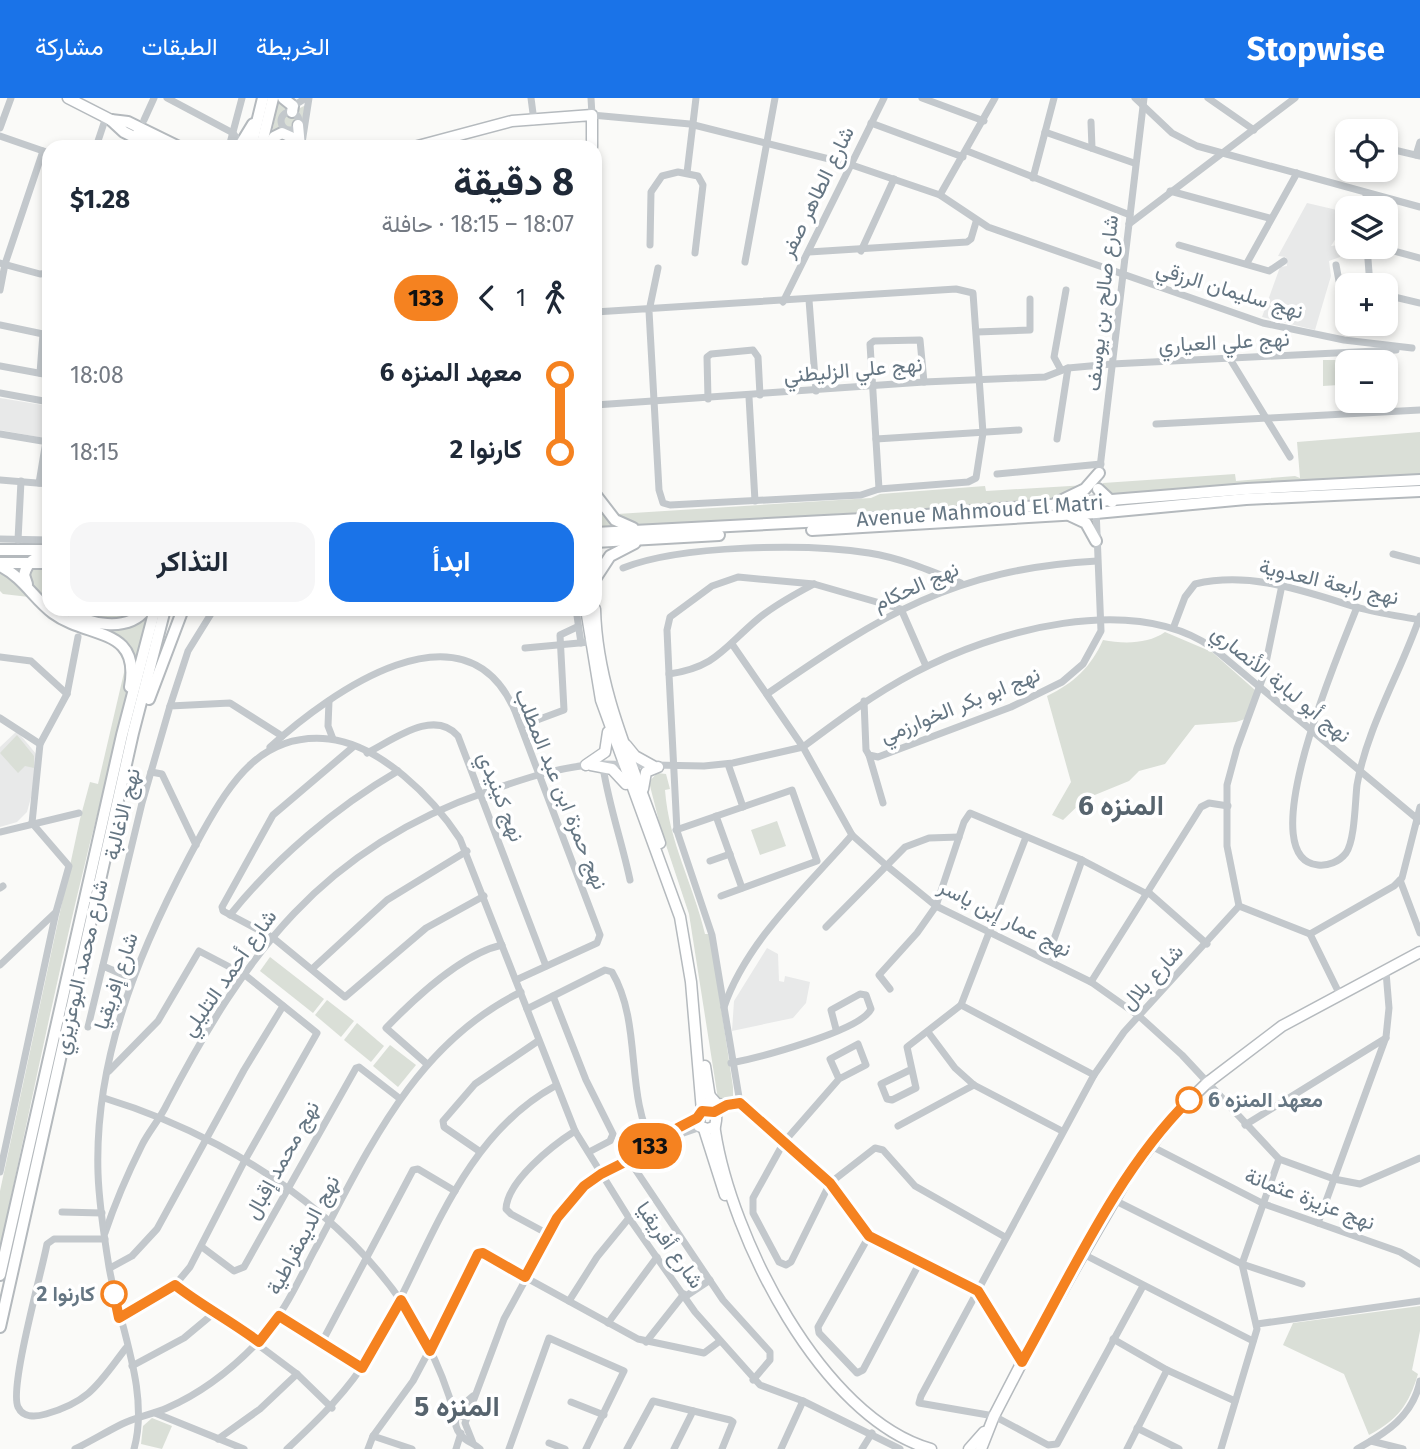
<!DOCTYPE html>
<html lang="ar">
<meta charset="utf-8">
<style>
body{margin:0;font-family:"Fira Sans",Vazirmatn,sans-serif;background:#f6f6f7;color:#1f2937;direction:rtl;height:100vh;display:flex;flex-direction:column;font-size:26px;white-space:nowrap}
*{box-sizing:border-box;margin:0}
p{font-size:23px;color:#747a83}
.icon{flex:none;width:38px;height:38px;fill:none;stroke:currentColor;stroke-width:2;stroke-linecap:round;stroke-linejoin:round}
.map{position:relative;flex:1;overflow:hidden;direction:ltr}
.details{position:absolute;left:42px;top:42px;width:560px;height:476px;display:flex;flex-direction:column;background:#fff;border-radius:21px;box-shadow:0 4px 10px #0003;direction:rtl}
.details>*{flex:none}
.badge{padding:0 14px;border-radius:23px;font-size:24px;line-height:46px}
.fabs{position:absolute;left:1335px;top:21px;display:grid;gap:14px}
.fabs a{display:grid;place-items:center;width:63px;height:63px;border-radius:14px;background:#fff;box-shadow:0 4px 10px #0003;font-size:35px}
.map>.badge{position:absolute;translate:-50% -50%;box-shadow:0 0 0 4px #fff}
.legs{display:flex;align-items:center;gap:10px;height:77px;padding:0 28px;font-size:23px}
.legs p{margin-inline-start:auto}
.summary{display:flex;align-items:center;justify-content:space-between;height:119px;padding:0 28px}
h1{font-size:38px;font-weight:700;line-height:52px}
.primary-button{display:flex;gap:14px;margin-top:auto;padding:14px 28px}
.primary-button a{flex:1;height:80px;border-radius:21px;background:#1a73e8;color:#fff;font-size:28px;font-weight:700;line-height:80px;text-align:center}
.primary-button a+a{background:#f6f6f7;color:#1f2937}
ul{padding:0 28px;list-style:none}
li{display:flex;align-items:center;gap:24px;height:77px;font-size:26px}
li i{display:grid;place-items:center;width:10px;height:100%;margin:0 9px;background:currentColor}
li i::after{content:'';width:18px;height:18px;margin:-9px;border:5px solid;border-radius:50%;background:#fff}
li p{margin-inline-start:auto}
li:first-child i{background:linear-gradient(#0000 50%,currentColor 0)}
li:last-child i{background:linear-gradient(currentColor 50%,#0000 0)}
header{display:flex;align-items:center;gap:42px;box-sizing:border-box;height:98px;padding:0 35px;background:#1a73e8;color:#fff}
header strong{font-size:33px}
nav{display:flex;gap:38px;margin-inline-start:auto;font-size:24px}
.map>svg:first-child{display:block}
.built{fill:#e8e9e9}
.green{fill:#dadfd7}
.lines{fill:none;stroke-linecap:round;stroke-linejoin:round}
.major-casing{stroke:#b5babe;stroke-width:13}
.highway-casing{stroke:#b4b9bd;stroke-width:14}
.minor{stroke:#c3c8cc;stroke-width:7}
.major{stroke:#fff;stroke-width:10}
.highway{stroke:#fff;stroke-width:10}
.line-1-casing{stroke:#fff;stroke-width:16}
.line-1{stroke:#f58220;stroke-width:10}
.stop-1-dot{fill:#fff;stroke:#f58220;stroke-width:3.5}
.labels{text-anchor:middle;stroke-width:7;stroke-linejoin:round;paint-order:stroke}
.street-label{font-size:21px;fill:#657683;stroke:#fff}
.stop-label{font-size:21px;font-weight:bold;fill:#657683;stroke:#fff;text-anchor:start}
.district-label{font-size:28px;font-weight:bold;fill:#57646e;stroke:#fff}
</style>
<header>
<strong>Stopwise</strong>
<nav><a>الخريطة</a><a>الطبقات</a><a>مشاركة</a></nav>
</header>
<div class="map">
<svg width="1420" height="1351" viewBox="0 0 1420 1351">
<rect width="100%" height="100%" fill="#fafaf8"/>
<!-- built -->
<g class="built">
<path d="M1307 105 1337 112 1338 137 1331 148 1339 147 1340 159 1329 163 1331 178 1315 232 1262 219 1280 169 1287 168 1286 159 1278 158Z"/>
<path d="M0 300 49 308 44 340 0 332Z"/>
<path d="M17 633 37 657 35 685 27 714 17 724 0 729V649Z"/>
<path d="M767 850 778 856 779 883 784 884 785 878 810 884 806 905 793 920 732 933 734 903Z"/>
</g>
<!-- green -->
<g class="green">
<path d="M279 0 287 10 298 11 306 7 299 49H269Z"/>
<path d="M1323 262H1338L1339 287 1323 288Z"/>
<path d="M1420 334V379L1113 400 1102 394 1103 385 1235 376 1236 383 1295 378 1300 380 1297 344Z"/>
<path d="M1087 387 1056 402 1039 404 599 430V408L617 416 871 400 880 396 985 388 986 393Z"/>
<path d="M0 468 49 471V511H151C139 572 120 630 104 690 64 842 33 997 0 1150V1093L80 721 90 684 98 686 126 566 113 545 55 522 29 499 3 496 0 493Z"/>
<path d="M1165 534 1212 554 1255 592 1256 599 1248 620 1236 624 1195 627 1165 666 1139 673 1129 683 1085 701 1063 722 1052 717 1071 684 1047 598C1074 585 1091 569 1103 542 1124 546 1148 546 1165 534Z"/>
<path d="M17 637 34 658V670L25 668 18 675 0 655Z"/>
<path d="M657 675 666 676 670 691 665 692C669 745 693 785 705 836H710L733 989V999L729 1004 722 1005 718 1001 689 816 662 735 649 684Z"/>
<path d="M777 723 786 748 760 757 751 732Z"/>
<path d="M270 859 324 901 313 915 260 873Z"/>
<path d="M327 902 354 923 341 939 315 917Z"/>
<path d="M357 925 384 948 371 964 344 942Z"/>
<path d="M390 947 416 967 398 989 373 968Z"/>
<path d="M1420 1208V1233L1412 1272 1418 1276C1409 1306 1398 1322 1369 1337L1344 1276 1283 1247 1293 1225Z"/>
<path d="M152 1320 172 1328 162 1351 141 1346 143 1328Z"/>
</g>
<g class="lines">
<!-- major casing -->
<g class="major-casing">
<g id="major">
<path d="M68 0 115 24"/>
<path d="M298 27 300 49"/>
<path d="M138 35 166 49"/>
<path d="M414 49 512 23 592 17V49"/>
<path d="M586 511 601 602 680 819 691 884 702 1013"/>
<path d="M595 511C597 594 634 668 660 745"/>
<path d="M626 647 635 658 653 668"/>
<path d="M586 667 605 654 608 634"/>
<path d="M591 667 612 671 626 686"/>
<path d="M643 691 646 674 658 669"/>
<path d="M705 968 712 1013"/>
<path d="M710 998 717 1006 727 1007"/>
<path d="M714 1029 707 1031 699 1028 700 1015 709 1012 716 1018C717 1024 714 1027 715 1033 731 1138 821 1320 931 1351"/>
<path d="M704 1031 725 1097"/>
<path d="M969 1351 984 1334"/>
<path d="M981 1351 994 1318 1022 1264 1083 1156 1129 1077 1175 1016 1207 985 1282 928 1420 854"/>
</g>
</g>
<!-- highway casing -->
<g class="highway-casing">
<g id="highway">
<path d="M283 0 293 8 292 14"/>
<path d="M111 22 128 24 179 49"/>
<path d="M111 22 124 34 154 49"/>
<path d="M239 49 253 26"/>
<path d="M251 49 263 0"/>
<path d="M261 49 273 0"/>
<path d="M267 49 274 39 282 35 291 39 294 49"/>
<path d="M1098 391 1112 404"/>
<path d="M595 396 615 422 633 430"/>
<path d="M1056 405 1085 391 1099 375"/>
<path d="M1071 418 1086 425 1096 443"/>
<path d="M812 432 1096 415 1246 401 1420 393"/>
<path d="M595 435 901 419 1247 391 1420 382"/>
<path d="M595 444 719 437"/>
<path d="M0 452H49"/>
<path d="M0 465H49"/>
<path d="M0 468C23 479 34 501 53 515 88 541 141 528 130 589"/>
<path d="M595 481 610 458 635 445"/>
<path d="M27 486 24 477C27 463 36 459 49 456"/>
<path d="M66 511C87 527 128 535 146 511"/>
<path d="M149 601 183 511"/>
<path d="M0 1177 122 637 155 511"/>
<path d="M0 1229 133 635 165 511"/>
</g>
</g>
<!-- minor -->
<g class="minor">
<path d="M167 0 233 35 238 42H244"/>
<path d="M531 0 534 23"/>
<path d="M591 0 592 17 690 26 849 66 940 97 988 129 1263 225 1344 242 1412 250"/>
<path d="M922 0 984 23"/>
<path d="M1135 0 1172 35 1197 48 1420 109"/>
<path d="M1208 0 1254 32"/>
<path d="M293 8 306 0"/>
<circle cx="290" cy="23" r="9"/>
<path d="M144 22 154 0"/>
<path d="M1091 24 1092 50"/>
<path d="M871 25 963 59"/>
<path d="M0 30 11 0"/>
<path d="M1045 34 1134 65"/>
<path d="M0 38 49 55"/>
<path d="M302 45 309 0"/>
<path d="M96 49 106 19"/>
<path d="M229 49 242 0"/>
<path d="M1386 50 1420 58"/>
<path d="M967 53 1130 117"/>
<path d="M1416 57 1420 44"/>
<path d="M687 75 696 0"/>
<path d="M1033 80 1054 0"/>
<path d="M1170 93 1269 120"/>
<path d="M1366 96V110"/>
<path d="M940 97 995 0"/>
<path d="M1129 126 1295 0"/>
<path d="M650 147 651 94 662 78 678 74 698 78 703 87 695 155"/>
<path d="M1179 147 1269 173 1284 163"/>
<path d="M1367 149 1370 187"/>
<path d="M1379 149 1420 160"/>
<path d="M861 153 894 81"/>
<path d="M809 154 967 144 971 141 976 124"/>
<path d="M745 164 775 0"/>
<path d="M0 165 40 176 49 175"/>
<path d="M1247 165 1297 75"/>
<path d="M1336 167 1339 183 1352 187"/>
<path d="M0 192 5 166 43 53"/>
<path d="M1386 197 1420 205"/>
<path d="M809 202 816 293"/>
<path d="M783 204 884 0"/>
<path d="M595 214 956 191 973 195 983 335 976 380 968 384 879 391 861 397 670 407 663 405 659 392 649 213 658 170"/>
<path d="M0 227 43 236"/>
<path d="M977 234 1030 232V201"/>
<path d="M1230 261 1290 359"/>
<path d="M0 268 49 277"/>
<path d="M1061 272 1054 259 1066 192"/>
<path d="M40 275 43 236"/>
<path d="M0 295 49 304"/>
<path d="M749 299 755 403"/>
<path d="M708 301 707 259 711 256 753 252 758 259 760 297"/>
<path d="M595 307 924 284 1045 279 1068 270 1112 266 1396 252"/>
<path d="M1156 326 1420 312"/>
<path d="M0 336 48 344"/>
<path d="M876 341 1019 332"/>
<path d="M1057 341 1068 270"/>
<path d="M997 376 1101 366"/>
<path d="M1099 378 1144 0"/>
<path d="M0 382 49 386"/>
<path d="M39 385 49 325"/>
<path d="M879 391 870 246 874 243 920 242 924 284"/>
<path d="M0 441 49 442"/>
<path d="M18 442 21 383"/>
<path d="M1393 456 1420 463"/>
<path d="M623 470C680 447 808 445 869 455 901 460 931 473 961 485"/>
<path d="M1357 509C1344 544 1248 760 1318 767 1328 768 1339 764 1346 755 1355 742 1355 704 1357 687 1367 629 1401 574 1420 518"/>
<path d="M576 511 581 545"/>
<path d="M1174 528 1185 499 1195 486C1251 473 1303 493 1356 509 1377 515 1399 518 1420 522"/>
<path d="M525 550 590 544"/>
<path d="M0 559 31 563 67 596"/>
<path d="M669 576 667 532 670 519 712 488 738 479 814 486 901 511 926 568"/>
<path d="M767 596C881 517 954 471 1097 463"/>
<path d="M329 603 328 628 333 641"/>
<path d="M864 603 866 652 869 657 878 659 1011 609 1062 584 1083 566 1101 533 1096 411"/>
<path d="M170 608 188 553 214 511"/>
<path d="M0 620 40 646"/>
<path d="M521 628 564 612 560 537 577 529"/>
<path d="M270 649C329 595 465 497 515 613L600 837 597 845 516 882"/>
<path d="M353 649 273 717 222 809 223 813 272 839 345 899 426 830 484 798"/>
<path d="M367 655C393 642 434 610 458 638L546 868"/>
<path d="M869 657 883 705"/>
<path d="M603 666 704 668 733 665 803 649 732 546"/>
<path d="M728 666 743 709"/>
<path d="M603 669C609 708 622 744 630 782"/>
<path d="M151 674 162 676 196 747"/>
<path d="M716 718 742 790"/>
<path d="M1420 723 1213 550C1132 494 994 532 914 575 874 596 839 622 803 649L852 737 887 768 936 808 1091 884 1139 918 1182 957 1279 1061 1334 1081 1360 1086 1420 1060"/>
<path d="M32 725 40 646 67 596 78 539"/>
<path d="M676 732 792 692 817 763 721 798"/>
<path d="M0 734 79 715"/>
<path d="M1082 762 1147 796"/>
<path d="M710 763 730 756"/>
<path d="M1400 782 1420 835"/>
<path d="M0 790 3 788"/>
<path d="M1148 794 1207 846"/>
<path d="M1239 808 1227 748V687L1237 650 1263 579 1282 487"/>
<path d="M230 817C275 761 336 709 398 673"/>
<path d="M826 829 905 749 929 740 959 739"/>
<path d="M1310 836 1340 897"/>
<path d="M0 867 56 814 69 768 32 725"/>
<path d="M103 868 133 881"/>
<path d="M312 871 387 802 467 753"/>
<path d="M1091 884 1201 709 1209 705 1228 708"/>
<path d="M890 891 879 877 917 835 936 808 964 724 970 715 1082 762 1047 861"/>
<path d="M553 898 586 982 613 1036 610 1043 589 1054"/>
<path d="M961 907 1094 977"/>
<path d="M724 909C747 842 807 789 852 737"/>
<path d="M527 911 605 872 612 874C643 927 624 996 654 1049"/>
<path d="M88 929 142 705 170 608 230 605 282 638"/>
<path d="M928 934 955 970 974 987 1062 1033"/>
<path d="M731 965C757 960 861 933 871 911L866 897 860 896 831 912 836 931"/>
<path d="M427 966 386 930C414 901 461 856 502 847"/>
<path d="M910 972 881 986 887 1001 892 1002 916 990 907 949 961 907 1026 739"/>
<path d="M109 973 158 923 199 853 245 877 317 935 245 1062 190 1169 175 1187 156 1200 119 1220"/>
<path d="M839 981 830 961 858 946 866 967 839 981 784 1044 753 1100V1115L779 1164 786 1167 791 1164 830 1085 875 1050 883 1052 915 1088 1005 1139"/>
<path d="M104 1000C258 1047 412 1157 455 1318L467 1319"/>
<path d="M740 1005 712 837 677 733 669 576C717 569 724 549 759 520 775 507 795 496 814 486"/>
<path d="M723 1008 740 1005 830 1085 869 1138 978 1193 1022 1264"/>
<path d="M1245 1027 1386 940"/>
<path d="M898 1028 974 987"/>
<path d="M664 1038 697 1020"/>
<path d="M1149 1047 1264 1106 1400 1154 1420 1166"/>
<path d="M479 1053 444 1029 443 1023 475 986 538 943"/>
<path d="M629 1062 723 1202 770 1254V1262L753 1282"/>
<path d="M0 1074 56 814"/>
<path d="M1114 1102 1242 1166 1302 1186"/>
<path d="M62 1114 102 1115"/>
<path d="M1318 1125 1386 939 1389 910 1386 874"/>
<path d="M105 1135C115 1105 128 1075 142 1047 149 1033 160 1021 167 1006 244 858 322 750 486 694 520 682 552 671 588 667"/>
<path d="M548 1136 511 1116 506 1111C507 1083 553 1047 575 1033"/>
<path d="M869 1138 818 1229 819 1235 857 1275 863 1272 920 1164"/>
<path d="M105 1141H54L47 1146C42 1173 9 1290 18 1309 23 1320 36 1319 46 1316 91 1303 99 1285 126 1250"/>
<path d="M202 1149 234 1173 244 1169 356 970 359 969 399 1000"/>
<path d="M1083 1156 1253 1243"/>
<path d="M110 1170 132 1158 157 1131 244 972 283 908"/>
<path d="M175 1187C202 1208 231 1223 259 1244"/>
<path d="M1143 1188 1057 1346 1048 1347 994 1318 919 1305 921 1298 1094 977 1124 934 1239 808 1310 836 1394 788 1402 780 1420 709"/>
<path d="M686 1198 710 1182"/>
<path d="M569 1203 597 1159 629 1120"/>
<path d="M279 1218 362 1270"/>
<path d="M608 1225 657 1159"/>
<path d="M1257 1226 1420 1203"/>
<path d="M1113 1241 1167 1272 1235 1303"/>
<path d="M322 1244 413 1072 418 1071 455 1093"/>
<path d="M646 1244 684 1196"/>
<path d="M257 1246 297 1276 332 1310"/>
<path d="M132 1268 184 1240 214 1215"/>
<path d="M473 1298C459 1309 446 1325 465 1341 470 1345 475 1346 480 1351"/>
<path d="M571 1304 604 1317"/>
<path d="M155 1315 244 1351"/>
<path d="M1137 1330 1179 1351"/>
<path d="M373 1338 412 1351"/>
<path d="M218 1341 260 1311 297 1276"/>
<path d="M1371 1343 1403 1351"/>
<path d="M473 1345 465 1325 504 1221 569 1102 601 1076 669 1040 701 1029"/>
<path d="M549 1345 565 1351"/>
<path d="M75 1351C91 1343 106 1334 122 1326 136 1319 153 1316 167 1310 202 1295 231 1272 257 1245 282 1219 297 1186 313 1155 367 1055 413 947 521 894"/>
<path d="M134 1351C150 1294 119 1227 109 1169 104 1138 99 1106 98 1075 94 953 145 839 202 735 231 683 262 634 329 641 381 647 433 700 460 741L575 1033 629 1120 695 1214 760 1287 803 1303 900 1351"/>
<path d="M287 1351C319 1321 348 1293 371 1255 427 1163 455 1043 555 988"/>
<path d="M368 1351 373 1338 413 1283 481 1155 638 1241 704 1255 720 1243"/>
<path d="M456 1351 461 1335"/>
<path d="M509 1351 549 1240 624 1273 586 1351"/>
<path d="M627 1351 653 1303 730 1322 733 1324 722 1351"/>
<path d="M674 1351 693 1313"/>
<path d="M781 1351 803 1303"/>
<path d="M862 1351 872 1335"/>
<path d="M1127 1351 1167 1272"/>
<path d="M1221 1351 1257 1231 1242 1166 1279 1061"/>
<path d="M1357 1351C1386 1335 1413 1318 1420 1283"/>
</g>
<!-- major -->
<use href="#major" class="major"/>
<!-- highway -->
<use href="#highway" class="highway"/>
</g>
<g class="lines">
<!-- line-1 casing -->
<g class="line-1-casing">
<path id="line-1" d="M114 1196 119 1220 175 1187C202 1208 231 1223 259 1244L279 1218 362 1270 401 1202 430 1253 478 1156 483 1155 525 1179 557 1120 584 1088 601 1076 645 1054 672 1033 697 1020 702 1013 714 1014 727 1007 740 1005 830 1085 869 1138 978 1193 1022 1264C1071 1177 1118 1072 1189 1002"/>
</g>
<!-- line-1 -->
<use href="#line-1" class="line-1"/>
</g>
<!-- markers -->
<g class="stop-1-dot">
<circle cx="1189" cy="1002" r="12"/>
<circle cx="114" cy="1196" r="12"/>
</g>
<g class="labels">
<!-- street labels -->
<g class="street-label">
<text transform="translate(817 94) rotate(-64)" y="7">شارع الطاهر صفر</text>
<text transform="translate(1230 192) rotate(17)" y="7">نهج سليمان الرزقي</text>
<text transform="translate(1102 205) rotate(-84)" y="7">شارع صالح بن يوسف</text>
<text transform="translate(1224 244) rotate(-3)" y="7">نهج علي العياري</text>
<text transform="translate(853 272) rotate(-5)" y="7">نهج علي الزليطني</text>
<text transform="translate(980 413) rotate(-4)" y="7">Avenue Mahmoud El Matri</text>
<text transform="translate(1329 484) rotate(13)" y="7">نهج رابعة العدوية</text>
<text transform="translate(916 488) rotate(-24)" y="7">نهج الحكام</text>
<text transform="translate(1281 586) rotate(39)" y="7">نهج أبو لبابة الأنصاري</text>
<text transform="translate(960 607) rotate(-22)" y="7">نهج ابو بكر الخوارزمي</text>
<text transform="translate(561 691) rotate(68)" y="7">نهج حمزة ابن عبد المطلب</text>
<text transform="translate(501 699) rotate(69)" y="7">نهج كينيدي</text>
<text transform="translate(122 716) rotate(-76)" y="7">نهج الاغالبة</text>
<text transform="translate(1005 820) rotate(27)" y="7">نهج عمار إبن ياسر</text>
<text transform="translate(81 869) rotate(-77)" y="7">شارع محمد البوعزيزي</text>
<text transform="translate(229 875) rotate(-55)" y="7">شارع أحمد التليلي</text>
<text transform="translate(1152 879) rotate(-47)" y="7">شارع بلال</text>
<text transform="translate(116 883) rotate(-72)" y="7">شارع إفريقيا</text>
<text transform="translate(282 1062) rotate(-61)" y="7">نهج محمد إقبال</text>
<text transform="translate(1310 1101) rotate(21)" y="7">نهج عزيزة عثمانة</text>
<text transform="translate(303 1137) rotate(-62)" y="7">نهج الديمقراطية</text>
<text transform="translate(670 1147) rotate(55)" y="7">شارع أفريقيا</text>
</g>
<!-- stop labels -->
<g class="stop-label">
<text x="1208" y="1009">معهد المنزه 6</text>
<text x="95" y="1203" text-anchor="end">كارنوا 2</text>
</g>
<!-- district labels -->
<g class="district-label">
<text x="1121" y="717">المنزه 6</text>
<text x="457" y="1318">المنزه 5</text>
</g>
</g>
</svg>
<div class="fabs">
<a><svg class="icon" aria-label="locate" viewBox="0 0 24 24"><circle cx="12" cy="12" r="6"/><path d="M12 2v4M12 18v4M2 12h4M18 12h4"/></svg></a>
<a><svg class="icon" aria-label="layers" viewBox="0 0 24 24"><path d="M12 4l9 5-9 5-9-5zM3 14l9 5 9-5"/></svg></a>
<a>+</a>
<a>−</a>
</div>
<b class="badge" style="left:650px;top:1048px;background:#f58220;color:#111">133</b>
<section class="details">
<div class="summary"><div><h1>8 دقيقة</h1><p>18:07 – 18:15 · حافلة</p></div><b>$1.28</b></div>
<div class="legs"><svg class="icon" aria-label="walk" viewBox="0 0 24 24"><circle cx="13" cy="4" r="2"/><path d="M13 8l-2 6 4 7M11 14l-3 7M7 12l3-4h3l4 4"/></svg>1<svg class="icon" aria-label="back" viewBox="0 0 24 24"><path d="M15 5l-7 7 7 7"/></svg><b class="badge" style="background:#f58220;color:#111">133</b></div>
<ul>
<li><i style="color:#f58220"></i><b>معهد المنزه 6</b><p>18:08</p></li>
<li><i style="color:#f58220"></i><b>كارنوا 2</b><p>18:15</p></li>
</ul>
<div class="primary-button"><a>ابدأ</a><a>التذاكر</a></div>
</section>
</div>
